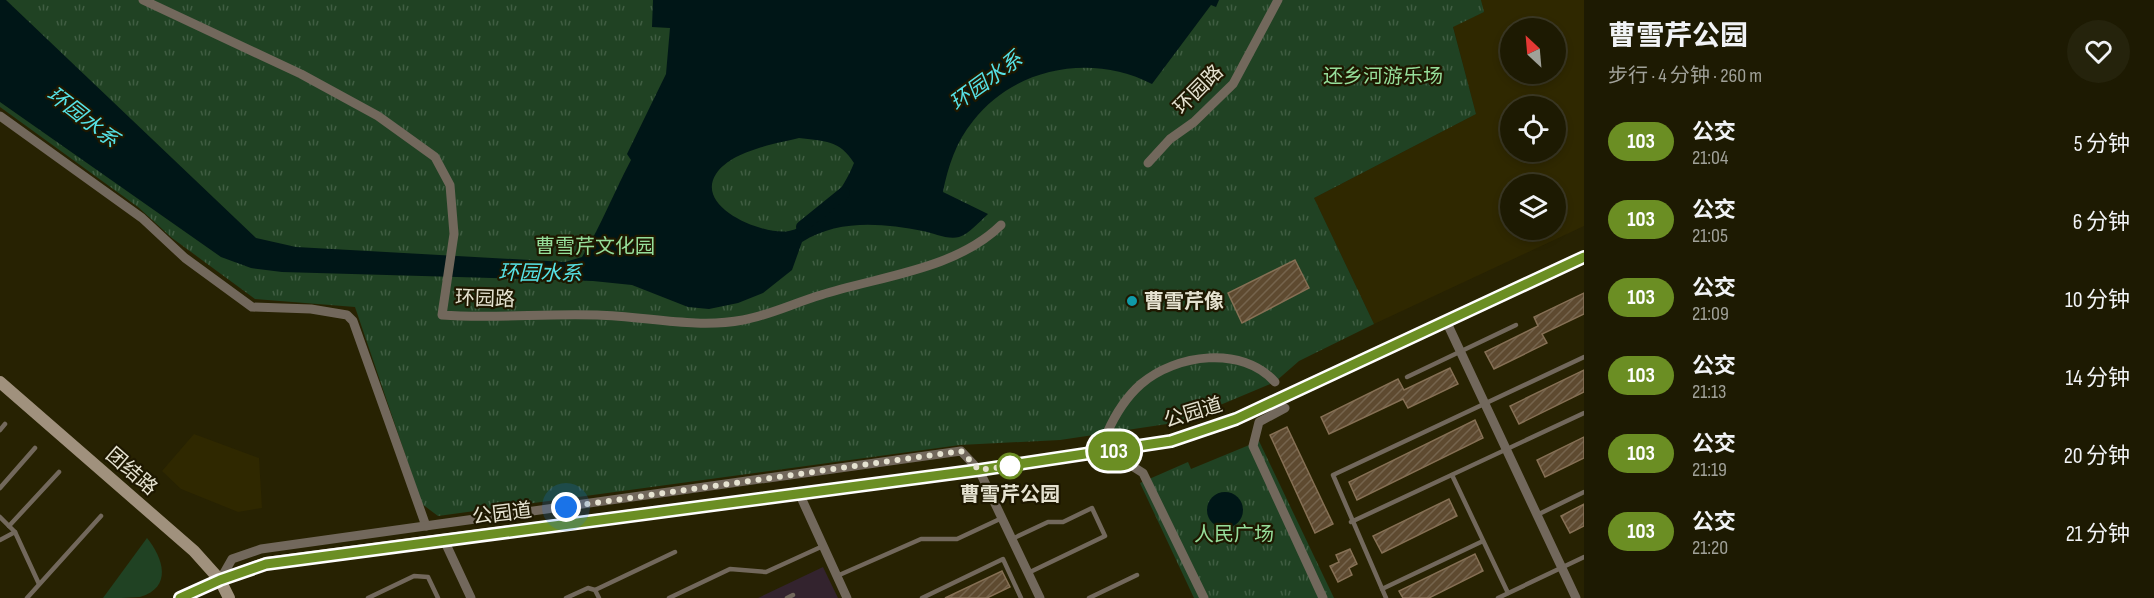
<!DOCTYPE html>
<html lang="zh">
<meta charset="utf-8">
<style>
body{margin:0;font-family:"Sofia Sans Condensed","Noto Sans SC",sans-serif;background:#25230c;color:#f1f3f6;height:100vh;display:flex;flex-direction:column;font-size:22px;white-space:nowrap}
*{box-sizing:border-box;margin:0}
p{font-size:20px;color:#a0a199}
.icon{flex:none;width:33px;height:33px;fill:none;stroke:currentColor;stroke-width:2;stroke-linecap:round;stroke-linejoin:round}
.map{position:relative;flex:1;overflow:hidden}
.details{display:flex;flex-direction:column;background:#1d1a02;width:570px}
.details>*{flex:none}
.badge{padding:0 12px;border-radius:20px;font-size:21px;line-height:39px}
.needle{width:39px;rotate:334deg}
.fabs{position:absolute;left:1500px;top:18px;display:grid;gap:12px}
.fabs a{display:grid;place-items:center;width:66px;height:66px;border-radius:50%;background:#1d1a02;box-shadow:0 3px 9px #0003,0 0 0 2px #3b3824;font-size:30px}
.you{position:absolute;width:30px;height:30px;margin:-15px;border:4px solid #fff;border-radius:50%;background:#1a73e8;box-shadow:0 0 0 9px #1a73e833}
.map>.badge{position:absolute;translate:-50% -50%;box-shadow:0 0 0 3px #fff}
.round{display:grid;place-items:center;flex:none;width:63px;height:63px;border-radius:32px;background:#25230c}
.head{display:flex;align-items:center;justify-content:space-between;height:102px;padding:0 24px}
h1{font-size:28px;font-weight:700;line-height:45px}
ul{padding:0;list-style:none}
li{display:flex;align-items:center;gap:18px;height:78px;padding:0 24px}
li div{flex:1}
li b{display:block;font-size:22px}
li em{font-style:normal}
li .badge{min-width:66px;font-weight:700;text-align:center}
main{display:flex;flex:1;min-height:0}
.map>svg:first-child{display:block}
.built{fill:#2f2800;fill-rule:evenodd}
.education{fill:#33232e}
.green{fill:#204223}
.park{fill:url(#park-tufts)}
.water{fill:#001617;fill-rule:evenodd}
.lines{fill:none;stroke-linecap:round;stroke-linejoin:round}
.canal{stroke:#001617;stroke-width:12}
.building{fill:url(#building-hatch);stroke:#867055;stroke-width:1.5}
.lane{stroke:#72685c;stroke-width:4.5}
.street{stroke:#72685c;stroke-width:9}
.secondary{stroke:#a0917d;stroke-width:12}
.line-casing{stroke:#fff;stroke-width:14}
.line{stroke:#6b8e23;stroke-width:9}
.walk{stroke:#e5e2d0;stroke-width:6;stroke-dasharray:0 10.8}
.culture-dot{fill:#0f9aa8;stroke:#1e1800;stroke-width:2}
.stop-dot{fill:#fff;stroke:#6b8e23;stroke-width:3}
.labels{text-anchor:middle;stroke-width:4.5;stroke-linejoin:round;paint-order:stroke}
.park-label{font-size:20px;fill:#96de9a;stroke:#1e1800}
.street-label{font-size:20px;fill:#e5e2d0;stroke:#1e1800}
.poi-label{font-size:20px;font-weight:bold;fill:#e5e2d0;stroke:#1e1800;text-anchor:start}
.stop-label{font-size:20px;font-weight:bold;fill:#e5e2d0;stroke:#1e1800}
.water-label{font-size:21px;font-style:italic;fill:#56e2e6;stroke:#1e1800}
</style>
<main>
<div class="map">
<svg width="1584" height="598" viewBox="0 0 1584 598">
<defs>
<pattern id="park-tufts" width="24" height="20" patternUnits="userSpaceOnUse" patternTransform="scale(1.5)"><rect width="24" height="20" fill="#204223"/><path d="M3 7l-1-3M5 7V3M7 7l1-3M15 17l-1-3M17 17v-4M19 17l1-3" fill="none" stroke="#405d42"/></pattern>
<pattern id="building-hatch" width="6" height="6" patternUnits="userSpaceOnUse" patternTransform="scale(1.5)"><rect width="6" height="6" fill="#5e4a30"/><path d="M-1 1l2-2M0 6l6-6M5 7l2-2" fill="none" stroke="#75644d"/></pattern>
</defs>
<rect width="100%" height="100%" fill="#272202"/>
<!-- built -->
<g class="built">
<path d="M1481 0H1584V226L1374 324 1314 198 1476 114 1453 26 1484 12ZM1510 28H1556V74H1510ZM1510 106H1556V152H1510ZM1510 184H1556V230H1510Z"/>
<path d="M194 434 259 458 262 508 238 512 181 489 162 471Z"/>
</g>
<!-- education -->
<path class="education" d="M823 567 838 598H758Z"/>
<!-- green -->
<path class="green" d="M147 538C163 558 173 587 140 597 129 598 114 598 103 598Z"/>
<!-- park -->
<g class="park">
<path d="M0 0H1481L1484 12 1453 27 1476 114 1314 198 1374 324 1299 361 1275 382 1194 416 1167 424 1060 440 960 445 438 516 422 504 355 307 255 299 172 238 138 207 0 107Z"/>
<path d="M1259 441 1334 598H1194L1140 483 1188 462 1191 469Z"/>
</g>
<!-- water -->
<g class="water">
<path d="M0 0H6L256 238 296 247 565 262 582 257C601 226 614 192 631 160L627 154 666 74 670 28 652 27 653 0H1219L1216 7 1211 5 1152 84C1092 53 1015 67 973 121 956 142 948 166 943 192L988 214C980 221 969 234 959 237 948 240 933 233 923 231 882 223 838 219 802 242L792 270 763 293 738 303 709 309 688 307 632 285 593 281 282 272 251 268 221 257 0 102ZM799 138C824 141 840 140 854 163 843 190 820 224 789 231 765 236 694 208 716 174 731 151 774 144 799 138Z"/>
<circle cx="1225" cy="510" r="18"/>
</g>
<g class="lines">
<!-- canal -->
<path class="canal" d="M802 227 844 193"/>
</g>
<!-- building -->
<g class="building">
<path d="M1295 260 1309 288 1242 323 1228 293Z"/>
<path d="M1584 293V314L1542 334 1547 343 1494 369 1485 352 1538 326 1534 317Z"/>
<path d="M1450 368 1458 384 1408 408 1403 399 1329 434 1321 417 1398 379 1404 390Z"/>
<path d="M1584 370V392L1519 424 1510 406Z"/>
<path d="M1475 420 1483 438 1357 500 1349 482Z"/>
<path d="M1287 427 1333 524 1315 533 1270 435Z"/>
<path d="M1584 437V458L1545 477 1537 460Z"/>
<path d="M1449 499 1457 516 1382 553 1373 536Z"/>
<path d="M1584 504V526L1570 533 1561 516Z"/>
<path d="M1350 549 1357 564 1349 568 1352 575 1338 582 1330 566 1339 562 1336 555Z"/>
<path d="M1475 554 1483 571 1429 598H1403L1399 591Z"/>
<path d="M1002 571 1010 587 987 598H945Z"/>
</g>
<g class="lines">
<!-- lane -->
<g class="lane">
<path d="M1407 377 1516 325"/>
<path d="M0 430 5 424"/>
<path d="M1452 475 1508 593"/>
<path d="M0 488 35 448"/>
<path d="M1537 515 1584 492"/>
<path d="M0 517 15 532 39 584"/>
<path d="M1351 522 1584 413"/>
<path d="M9 526 59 472"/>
<path d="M1012 539 1048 522H1063L1092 508 1105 536 1028 573"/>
<path d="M0 540 15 532"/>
<path d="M837 576 921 539H957L1002 518"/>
<path d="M1382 589 1483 541"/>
<path d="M595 590 599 598"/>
<path d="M27 598 101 516"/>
<path d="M368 598 414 576 428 577 438 598"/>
<path d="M566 598 588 588 595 590 675 552"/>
<path d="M669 598 730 569 766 572 823 546"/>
<path d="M787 598 793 595"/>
<path d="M922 598 1003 559 1021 598"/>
<path d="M1089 598 1137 575"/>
<path d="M1386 598 1333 475 1584 357"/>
<path d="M1498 598 1584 557"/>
</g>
<!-- street -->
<g class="street">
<path d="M143 0 301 74 378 116 435 157 450 185 454 234 442 315C494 319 545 313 597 315 645 316 695 329 743 320 770 315 794 303 821 295 880 276 955 270 1001 225"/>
<path d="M0 116 142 218 185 258 252 307 311 309 347 315 353 321 426 526"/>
<path d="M1148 163 1170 139 1194 122 1233 84 1278 0"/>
<path d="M1447 323 1576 598"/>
<path d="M1285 408 1259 422 1253 446 1323 598"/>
<path d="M1107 433C1115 415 1125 398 1141 384 1176 354 1242 345 1275 382"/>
<path d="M1115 460 1124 461 1143 473 1204 598"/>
<path d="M799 493 847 598"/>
<path d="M444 540 471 598"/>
<path d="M220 580 232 559 261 549 961 451 979 470 1040 598"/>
</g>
<!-- secondary -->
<g class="secondary">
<path d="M0 382 194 551 220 580 229 598"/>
<path d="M180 598 220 580 266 563 979 470 1171 441 1236 419 1584 257"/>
</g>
</g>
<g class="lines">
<!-- line casing -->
<g class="line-casing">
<path id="line" d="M180 598 220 580 266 564 979 470 1171 441 1236 419 1584 257"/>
</g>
<!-- line -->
<use href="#line" class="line"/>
<!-- walk -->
<path class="walk" d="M566 507 961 451 979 470 1010 466"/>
</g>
<!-- markers -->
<circle class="culture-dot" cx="1132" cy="301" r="6"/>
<circle class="stop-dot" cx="1010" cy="466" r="12"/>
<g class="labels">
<!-- park labels -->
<g class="park-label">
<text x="1383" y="83">还乡河游乐场</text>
<text x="595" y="253">曹雪芹文化园</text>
<text x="1234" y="541">人民广场</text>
</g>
<!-- street labels -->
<g class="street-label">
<text transform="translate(1198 89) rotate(-45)" y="7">环园路</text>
<text transform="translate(485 298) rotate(2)" y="7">环园路</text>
<text transform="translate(1193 412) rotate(-17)" y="7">公园道</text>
<text transform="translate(132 471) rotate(41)" y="7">团结路</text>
<text transform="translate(502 513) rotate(-7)" y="7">公园道</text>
</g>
<!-- poi labels -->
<g class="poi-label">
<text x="1144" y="308">曹雪芹像</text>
</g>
<!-- stop labels -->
<g class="stop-label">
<text x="1010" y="501">曹雪芹公园</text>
</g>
<!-- water labels -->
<g class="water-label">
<text transform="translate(986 81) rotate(-36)" y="7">环园水系</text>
<text transform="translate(83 117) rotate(38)" y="7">环园水系</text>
<text transform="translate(540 273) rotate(1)" y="7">环园水系</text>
</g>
</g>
</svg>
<div class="fabs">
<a><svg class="needle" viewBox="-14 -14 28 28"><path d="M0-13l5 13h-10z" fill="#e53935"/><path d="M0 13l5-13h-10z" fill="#a0a199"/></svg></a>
<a><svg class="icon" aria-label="locate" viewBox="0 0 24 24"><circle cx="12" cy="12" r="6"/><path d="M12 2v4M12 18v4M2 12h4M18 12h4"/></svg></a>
<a><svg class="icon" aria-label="layers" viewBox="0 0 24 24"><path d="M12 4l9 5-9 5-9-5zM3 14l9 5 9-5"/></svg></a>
</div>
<div class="you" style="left:566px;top:507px"></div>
<b class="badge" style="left:1114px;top:451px;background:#6b8e23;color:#fff">103</b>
</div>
<section class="details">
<div class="head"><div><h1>曹雪芹公园</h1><p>步行 · 4 分钟 · 260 m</p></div><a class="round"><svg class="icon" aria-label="heart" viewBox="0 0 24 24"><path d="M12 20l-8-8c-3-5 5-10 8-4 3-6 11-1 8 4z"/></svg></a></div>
<ul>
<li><span class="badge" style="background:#6b8e23;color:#fff">103</span><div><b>公交</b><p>21:04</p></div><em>5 分钟</em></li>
<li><span class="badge" style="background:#6b8e23;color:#fff">103</span><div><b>公交</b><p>21:05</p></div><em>6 分钟</em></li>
<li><span class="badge" style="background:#6b8e23;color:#fff">103</span><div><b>公交</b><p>21:09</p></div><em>10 分钟</em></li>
<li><span class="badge" style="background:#6b8e23;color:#fff">103</span><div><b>公交</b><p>21:13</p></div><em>14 分钟</em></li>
<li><span class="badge" style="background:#6b8e23;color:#fff">103</span><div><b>公交</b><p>21:19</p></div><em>20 分钟</em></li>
<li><span class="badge" style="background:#6b8e23;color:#fff">103</span><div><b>公交</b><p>21:20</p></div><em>21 分钟</em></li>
</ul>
</section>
</main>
